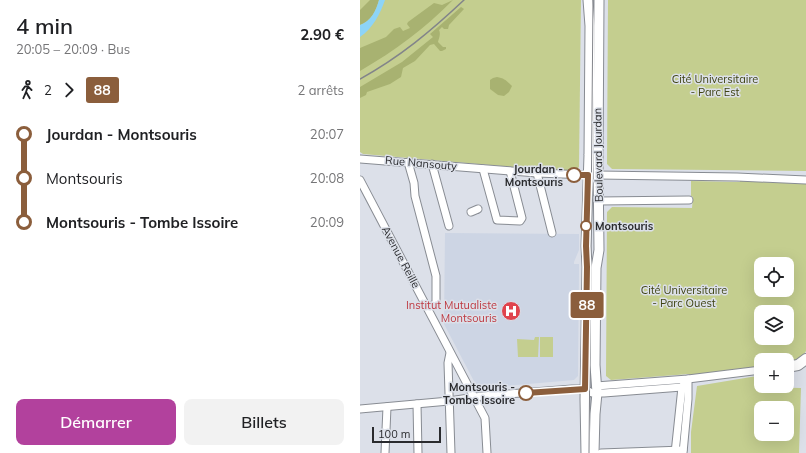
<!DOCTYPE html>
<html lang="fr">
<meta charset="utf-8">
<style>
body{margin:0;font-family:Mulish,sans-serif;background:#f2f2f2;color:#202124;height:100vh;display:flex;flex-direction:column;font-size:15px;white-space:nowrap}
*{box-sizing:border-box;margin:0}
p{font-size:13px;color:#757577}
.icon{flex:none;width:22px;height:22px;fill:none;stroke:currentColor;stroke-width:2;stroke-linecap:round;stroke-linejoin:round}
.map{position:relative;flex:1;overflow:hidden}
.side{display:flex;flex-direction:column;background:#fff;width:360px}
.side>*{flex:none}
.badge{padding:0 8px;border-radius:3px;font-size:14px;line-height:26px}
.fabs{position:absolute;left:394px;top:257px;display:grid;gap:8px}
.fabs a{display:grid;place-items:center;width:40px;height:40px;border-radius:8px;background:#fff;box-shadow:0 4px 16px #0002;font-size:20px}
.scale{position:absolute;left:12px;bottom:10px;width:69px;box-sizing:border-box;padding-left:4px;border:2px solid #2a2b2e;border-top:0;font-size:11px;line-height:14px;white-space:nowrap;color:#2a2b2e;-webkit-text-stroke:3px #dce0e9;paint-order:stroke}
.map>.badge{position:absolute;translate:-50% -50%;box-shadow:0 0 0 2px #fff}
.legs{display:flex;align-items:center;gap:6px;height:44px;padding:0 16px;font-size:13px}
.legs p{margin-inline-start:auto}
.overview{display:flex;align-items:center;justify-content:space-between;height:68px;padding:0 16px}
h1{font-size:22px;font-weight:600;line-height:30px}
.cta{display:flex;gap:8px;margin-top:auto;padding:8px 16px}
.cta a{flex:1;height:46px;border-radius:8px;background:#b2419d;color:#fff;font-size:16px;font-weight:600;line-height:46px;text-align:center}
.cta a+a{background:#f2f2f2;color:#202124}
ul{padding:0 16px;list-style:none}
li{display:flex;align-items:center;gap:14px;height:44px;font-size:15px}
li i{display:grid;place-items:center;width:6px;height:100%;margin:0 5px;background:currentColor}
li i::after{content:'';width:10px;height:10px;margin:-5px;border:3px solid;border-radius:50%;background:#fff}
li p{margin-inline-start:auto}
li:first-child i{background:linear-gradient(#0000 50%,currentColor 0)}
li:last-child i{background:linear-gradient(currentColor 50%,#0000 0)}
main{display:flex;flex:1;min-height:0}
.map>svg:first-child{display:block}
.built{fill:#cdd5e4}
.green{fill:#c4ce8f;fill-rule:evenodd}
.forest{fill:#a8b271}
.water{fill:#8dd4f7}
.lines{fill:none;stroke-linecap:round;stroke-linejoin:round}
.minor-casing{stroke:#888c93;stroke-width:9}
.major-casing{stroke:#888c93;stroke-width:11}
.highway-casing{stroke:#888c93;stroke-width:12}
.minor{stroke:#fff;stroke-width:7}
.major{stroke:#fff;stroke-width:9}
.highway{stroke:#fff;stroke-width:10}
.tram{stroke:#82848a;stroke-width:1}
.rail{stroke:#82848a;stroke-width:1.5}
.line-1-casing{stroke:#fff;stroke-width:9}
.line-1{stroke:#8b5e3c;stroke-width:6}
.stop-1-dot{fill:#fff;stroke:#8b5e3c;stroke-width:2}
.labels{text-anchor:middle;stroke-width:3;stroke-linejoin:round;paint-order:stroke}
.park-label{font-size:11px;fill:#3e4312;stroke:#dce0e9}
.street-label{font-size:11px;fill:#2a2b2e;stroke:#dce0e9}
.stop-label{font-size:11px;font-weight:bold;fill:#2a2b2e;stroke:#dce0e9;text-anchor:end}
.health-label{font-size:11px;fill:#be3a42;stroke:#dce0e9;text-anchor:end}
</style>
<main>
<section class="side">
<div class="overview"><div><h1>4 min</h1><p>20:05 – 20:09 · Bus</p></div><b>2.90 €</b></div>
<div class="legs"><svg class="icon" aria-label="walk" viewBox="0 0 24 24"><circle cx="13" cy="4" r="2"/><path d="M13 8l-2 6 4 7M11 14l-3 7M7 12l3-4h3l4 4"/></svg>2<svg class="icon" aria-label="forward" viewBox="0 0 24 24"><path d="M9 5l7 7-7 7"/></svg><b class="badge" style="background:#8b5e3c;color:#fff">88</b><p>2 arrêts</p></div>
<ul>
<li><i style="color:#8b5e3c"></i><b>Jourdan - Montsouris</b><p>20:07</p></li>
<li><i style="color:#8b5e3c"></i><span>Montsouris</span><p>20:08</p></li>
<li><i style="color:#8b5e3c"></i><b>Montsouris - Tombe Issoire</b><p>20:09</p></li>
</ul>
<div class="cta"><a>Démarrer</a><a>Billets</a></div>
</section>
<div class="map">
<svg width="446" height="453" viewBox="0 0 446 453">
<rect width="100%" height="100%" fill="#dce0e9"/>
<!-- built -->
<path class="built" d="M85 233 219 234V250L214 262V264H219V270L218 376 214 380 121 388 116 385 84 324Z"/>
<!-- green -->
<g class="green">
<path d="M0 0H221L219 167 215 171H198L3 154 0 152Z"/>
<path d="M248 0H446V171L252 169 247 164Z"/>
<path d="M331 181 380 182V181L446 184V351L442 358 427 365V360H401V368L329 376V374L251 380 246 376 247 212 252 207 332 208 333 197 331 196ZM401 264H427V290H401ZM401 312H427V338H401Z"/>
<path d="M175 337H179L178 357H158L157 339 174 340Z"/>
<rect x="180" y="337" width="13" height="20"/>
<path d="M397 376 399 387 441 388 439 453H331V432L337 386ZM401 408H427V434H401Z"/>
</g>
<!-- forest -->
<g class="forest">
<path d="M10 0H19C16 11 11 21 0 25V10Z"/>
<path d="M93 0C64 29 36 50 0 71V48L26 37 34 29 40 27 43 31 50 28 47 24 48 22 74 3 82 5Z"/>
<path d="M101 7 104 9 89 25 88 29H84L82 27 79 30C81 34 79 38 78 42L83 47H86V49L82 51H80L74 44 70 45 55 61 43 68 41 77 30 84 7 92 6 95 0 98V87L42 62 73 37 70 34Z"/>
<path d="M137 77C144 78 147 81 152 86L149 92 144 96 138 95 130 89V80L133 78Z"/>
</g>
<!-- water -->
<path class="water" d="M19 0H25C20 14 13 28 0 37V25C11 21 16 11 19 0Z"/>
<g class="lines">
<!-- minor casing -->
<g class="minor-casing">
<g id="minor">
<path d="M0 159 177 173 228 175"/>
<path d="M48 162 54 183 55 196 76 276V303L68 308"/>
<path d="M72 164 89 226"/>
<path d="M123 169 137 220 160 221 162 218 150 171"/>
<path d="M177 173 192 233"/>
<path d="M238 175 377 177 446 180"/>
<path d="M0 180 125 418 127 453"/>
<path d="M239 201 329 200"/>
<path d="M111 212 118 209"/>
<path d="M90 353 88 363 91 453"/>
<path d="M236 386 328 379 401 370"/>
<path d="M57 404 58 453"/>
<path d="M0 409 89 401 122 396 212 389H225L232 393H244L322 387"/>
<path d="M25 453 27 407"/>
<path d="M241 453 323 450"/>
<path d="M315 453 322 387 324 384"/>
<path d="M323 453 328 399V379"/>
</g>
</g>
<!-- major casing -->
<g class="major-casing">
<g id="major">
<path d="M226 453 225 399 227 267 226 246 229 155 230 26 228 0"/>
<path d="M234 453 235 414 237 393 235 365 236 268 239 250 238 164 239 0"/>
</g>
</g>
<!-- highway casing -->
<g class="highway-casing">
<path id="highway" d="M427 367 438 365 446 359"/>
</g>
<!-- minor -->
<use href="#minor" class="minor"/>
<!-- major -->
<use href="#major" class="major"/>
<!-- highway -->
<use href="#highway" class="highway"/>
<!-- tram -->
<path class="tram" d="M229 453 233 0"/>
<!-- rail -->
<path class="rail" d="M0 79C40 57 71 31 104 0"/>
</g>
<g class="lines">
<!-- line-1 casing -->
<g class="line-1-casing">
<path id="line-1" d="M166 393 225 389 227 267 226 246 228 175H214"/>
</g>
<!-- line-1 -->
<use href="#line-1" class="line-1"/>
</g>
<!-- icons -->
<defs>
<g id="hospital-disc" transform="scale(1)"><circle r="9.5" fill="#e0444e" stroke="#dce0e9"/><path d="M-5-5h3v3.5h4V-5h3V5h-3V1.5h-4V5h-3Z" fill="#fff"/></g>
</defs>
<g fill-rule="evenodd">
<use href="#hospital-disc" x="151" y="311"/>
</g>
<!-- markers -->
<g class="stop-1-dot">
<circle cx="214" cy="175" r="7"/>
<circle cx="226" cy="226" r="5"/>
<circle cx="166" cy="393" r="7"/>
</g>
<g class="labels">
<!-- park labels -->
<g class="park-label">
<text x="355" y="83">Cité Universitaire<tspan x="355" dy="13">- Parc Est</tspan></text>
<text x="324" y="294">Cité Universitaire<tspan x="324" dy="13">- Parc Ouest</tspan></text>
</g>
<!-- street labels -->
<g class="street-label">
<text transform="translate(238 155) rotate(-91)" y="4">Boulevard Jourdan</text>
<text transform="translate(61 163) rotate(5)" y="4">Rue Nansouty</text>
<text transform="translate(41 257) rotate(62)" y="4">Avenue Reille</text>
</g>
<!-- stop labels -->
<g class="stop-label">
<text x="203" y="173">Jourdan -<tspan x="203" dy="13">Montsouris</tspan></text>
<text x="235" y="230" text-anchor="start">Montsouris</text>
<text x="155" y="391">Montsouris -<tspan x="155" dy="13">Tombe Issoire</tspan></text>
</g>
<!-- health labels -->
<g class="health-label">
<text x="137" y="309">Institut Mutualiste<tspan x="137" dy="13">Montsouris</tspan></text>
</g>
</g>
</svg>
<div class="fabs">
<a><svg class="icon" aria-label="locate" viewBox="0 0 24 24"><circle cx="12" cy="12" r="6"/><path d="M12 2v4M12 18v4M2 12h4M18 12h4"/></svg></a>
<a><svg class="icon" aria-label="layers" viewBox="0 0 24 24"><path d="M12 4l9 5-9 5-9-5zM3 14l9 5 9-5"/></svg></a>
<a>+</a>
<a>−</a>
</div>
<div class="scale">100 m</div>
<b class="badge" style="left:227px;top:305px;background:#8b5e3c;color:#fff">88</b>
</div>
</main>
